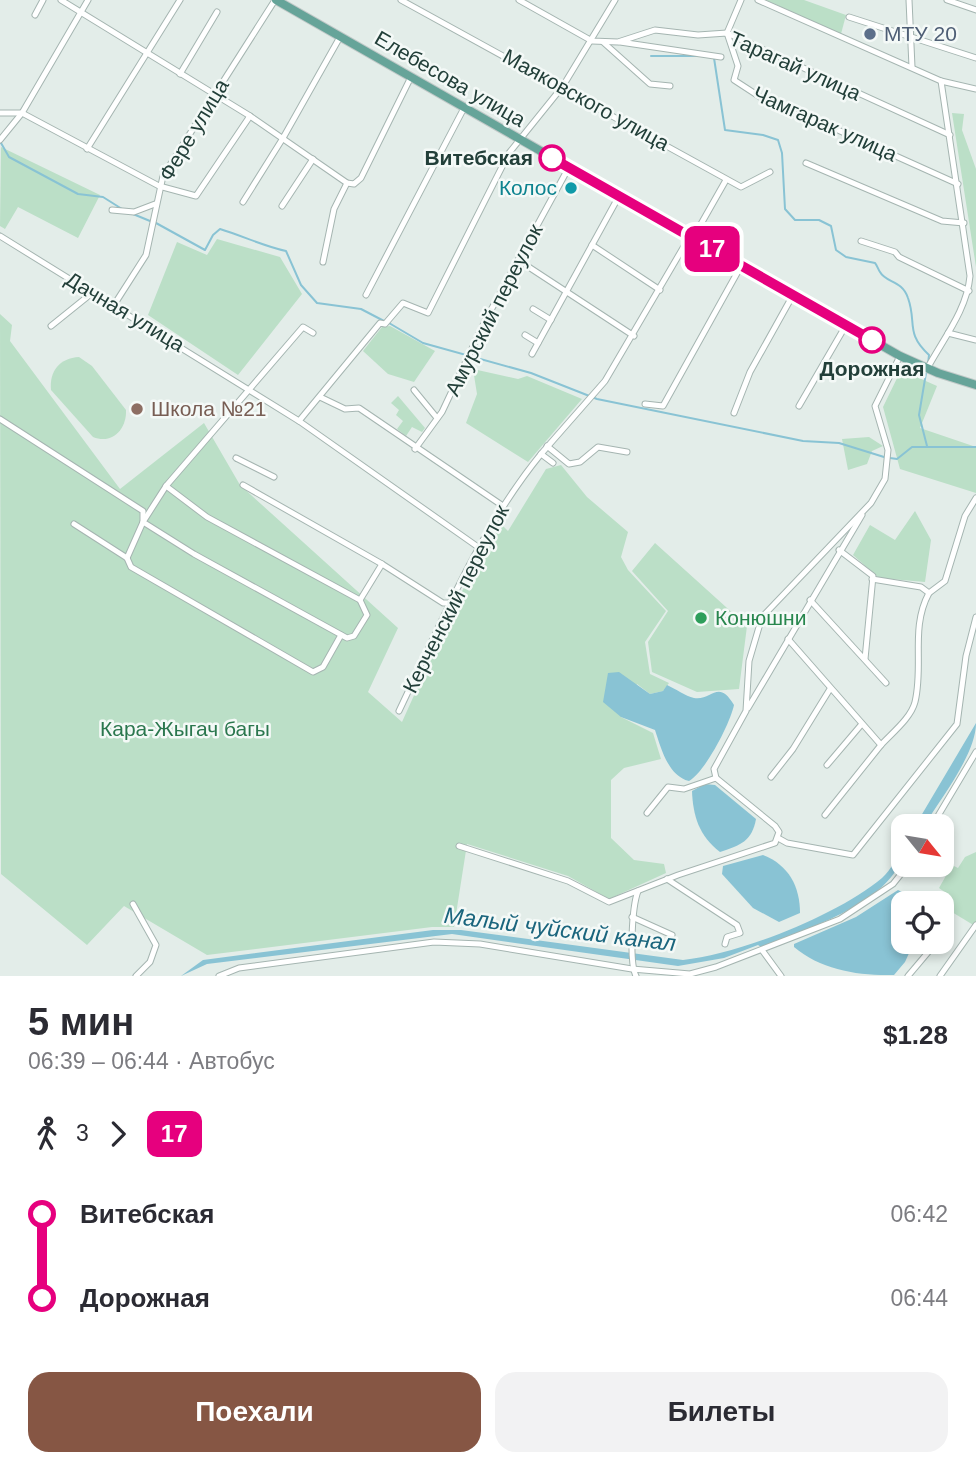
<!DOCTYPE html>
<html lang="ru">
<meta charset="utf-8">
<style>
body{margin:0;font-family:Arial,sans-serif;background:#f2f2f3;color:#2b2b33;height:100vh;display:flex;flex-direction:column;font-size:26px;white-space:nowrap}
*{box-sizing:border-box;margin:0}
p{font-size:23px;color:#7c7c81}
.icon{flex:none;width:38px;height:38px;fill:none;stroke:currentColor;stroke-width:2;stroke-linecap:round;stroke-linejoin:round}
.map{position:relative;height:976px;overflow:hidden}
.sheet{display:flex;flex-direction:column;background:#fff;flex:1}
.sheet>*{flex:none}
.badge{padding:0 14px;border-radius:10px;font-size:24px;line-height:46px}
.needle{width:46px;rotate:120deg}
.buttons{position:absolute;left:891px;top:814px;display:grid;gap:14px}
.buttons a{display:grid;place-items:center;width:63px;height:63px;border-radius:14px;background:#fff;box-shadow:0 4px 10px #0003;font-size:35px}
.map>.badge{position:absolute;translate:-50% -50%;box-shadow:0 0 0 4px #fff}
.legs{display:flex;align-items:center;gap:10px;height:77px;padding:0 28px;font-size:23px}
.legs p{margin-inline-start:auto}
.headline{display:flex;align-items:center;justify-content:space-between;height:119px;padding:0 28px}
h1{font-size:38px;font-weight:700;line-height:52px}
.button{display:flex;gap:14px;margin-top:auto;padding:14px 28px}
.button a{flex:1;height:80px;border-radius:21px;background:#865644;color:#fff;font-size:28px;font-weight:700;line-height:80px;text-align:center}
.button a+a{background:#f2f2f3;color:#2b2b33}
ul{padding:0 28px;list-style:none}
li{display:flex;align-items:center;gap:24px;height:84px;font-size:26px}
li i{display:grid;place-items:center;width:10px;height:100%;margin:0 9px;background:currentColor}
li i::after{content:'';width:18px;height:18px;margin:-9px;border:5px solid;border-radius:50%;background:#fff}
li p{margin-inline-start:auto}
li:first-child i{background:linear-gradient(#0000 50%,currentColor 0)}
li:last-child i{background:linear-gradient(currentColor 50%,#0000 0)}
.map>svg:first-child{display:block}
.green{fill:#bbdfc7}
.water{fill:#89c3d4}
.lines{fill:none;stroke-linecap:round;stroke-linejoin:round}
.stream{stroke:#89c3d4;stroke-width:2}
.street-casing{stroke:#a5b5b1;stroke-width:7}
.primary-casing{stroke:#c1c9c8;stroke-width:10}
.street{stroke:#fff;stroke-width:5}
.primary{stroke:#66a499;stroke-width:8}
.line-1-casing{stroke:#fff;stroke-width:16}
.line-1{stroke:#e6007e;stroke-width:10}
.service-dot{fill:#5c6f8a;stroke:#f4f9f7;stroke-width:2.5}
.stop-1-dot{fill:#fff;stroke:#e6007e;stroke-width:3.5}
.culture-dot{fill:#0f9aa8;stroke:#f4f9f7;stroke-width:2.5}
.education-dot{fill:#8d6e63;stroke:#f4f9f7;stroke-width:2.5}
.leisure-dot{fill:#2e9e5b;stroke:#f4f9f7;stroke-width:2.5}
.labels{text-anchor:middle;stroke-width:5;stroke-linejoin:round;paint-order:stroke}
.service-label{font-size:21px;fill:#4e5e75;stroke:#f4f9f7;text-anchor:start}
.street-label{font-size:21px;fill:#223f39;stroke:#f4f9f7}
.stop-label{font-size:21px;font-weight:bold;fill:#223f39;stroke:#f4f9f7;text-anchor:end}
.culture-label{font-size:21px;fill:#0d838f;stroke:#f4f9f7;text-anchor:end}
.education-label{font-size:21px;fill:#785e54;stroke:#f4f9f7;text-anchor:start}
.leisure-label{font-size:21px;fill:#27864d;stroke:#f4f9f7;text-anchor:start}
.park-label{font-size:21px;fill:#2b774e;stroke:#f4f9f7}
.water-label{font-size:23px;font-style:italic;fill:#1a657d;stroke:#f4f9f7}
</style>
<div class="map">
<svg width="976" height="976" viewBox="0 0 976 976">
<rect width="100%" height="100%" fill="#e3ede9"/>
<!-- green -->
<g class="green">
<path d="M766 0H804L846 15 841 34Z"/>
<path d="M952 113 964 114 962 130 976 169V267Z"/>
<path d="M1 147 100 195 78 238 18 207 5 229 0 226Z"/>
<path d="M217 239 280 257 302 294 238 375 148 315 177 242 207 255Z"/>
<path d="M0 314 12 325 10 341 120 489 204 423 240 485 398 628 368 692 402 722 453 609 498 521 508 531 546 469 561 465 587 497 628 532 621 557 628 570 666 611 645 642 650 674 669 683 663 691 650 694 637 684 621 717 653 733 661 759 624 768 611 780V838L634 860 664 864 666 873 609 899 568 876 467 844 454 927H432L207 955 124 906 87 945 1 874Z"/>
<path d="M390 326 435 351 414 382 388 374 363 351 382 327Z"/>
<path d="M79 357 92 366 126 410C127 429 112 445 93 437L51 390C49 371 60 358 79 357Z"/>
<path d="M473 369 518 379 527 376 582 399 528 462 466 423 477 394Z"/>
<path d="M901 370 937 386 920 428 976 447V493L900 469 883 407Z"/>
<path d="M398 396 425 428 422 432 412 427 406 436 397 429 403 421 396 415 399 410 391 403Z"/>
<path d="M869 437 883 446 872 451 867 464 848 470 842 439Z"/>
<path d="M915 511 931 540 925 582 879 578 853 555 870 525 895 540Z"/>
<path d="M655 543 747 626 739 689 697 692 652 672 648 642 668 611 632 571Z"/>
<path d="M976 852V925L975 926 942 906 940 903 946 893 939 888 952 865 958 868 965 857Z"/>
</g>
<!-- water -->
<g class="water">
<path d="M619 672 650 694 663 691 667 685C676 689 685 696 694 698 712 701 718 678 734 705 730 724 705 772 689 781 668 776 661 748 655 730L621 717 603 702 608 673Z"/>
<path d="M976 723C976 754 941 798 924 826H915Z"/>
<path d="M705 784 715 785 756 819C752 841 741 845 720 852 699 836 693 816 692 791Z"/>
<path d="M903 847C903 899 802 931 761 947L758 945 724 958 678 966 452 934 207 964 181 976 203 960 433 930H461L683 960C740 954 838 915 882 878 891 870 897 857 903 847Z"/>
<path d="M763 855C789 865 800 887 800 913L779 922 753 908 722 874 723 866Z"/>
<path d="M898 890 906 894 907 901 903 903V942H914L905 962 894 975C859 976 821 970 794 947V944L856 917Z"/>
</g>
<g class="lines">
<!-- stream -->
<g class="stream">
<path d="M651 56H699"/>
<path d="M714 58 725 130 763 135 778 140 782 153 785 209 795 220H819L831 226 836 250 846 257 875 263C877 265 878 269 880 272 886 283 902 280 908 298 917 323 905 333 929 355L928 364"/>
<path d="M1 143 9 157 78 194 103 197 122 209"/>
<path d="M133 214 150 221"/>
<path d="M156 223 205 250 213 235 220 229C243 236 263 246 286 251L301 285 317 303 361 309 384 321"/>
<path d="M389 323 423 343 531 373 597 399 803 441 839 443 884 457"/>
<path d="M926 373 919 415 927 446"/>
<path d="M890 458 897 459 912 447H976"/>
</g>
<!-- street casing -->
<g class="street-casing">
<g id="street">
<path d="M61 0 250 116 347 183 354 184 361 178 411 77"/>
<path d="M401 0 741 187 770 172"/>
<path d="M519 0 592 41 618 42 655 30 698 35 727 33 950 135"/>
<path d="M741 0 727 33 738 66 734 80 774 106 829 126 958 184"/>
<path d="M758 0 941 81 976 89"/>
<path d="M909 0 912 67"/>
<path d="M947 0 976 10"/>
<path d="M35 15 43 0"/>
<path d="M849 17 976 58"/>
<path d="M603 42 650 84 670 86"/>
<path d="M620 42 721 57"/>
<path d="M180 74 217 12"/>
<path d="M0 113H22L159 186 196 196 250 116"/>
<path d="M0 140 22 113 88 0"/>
<path d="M87 149 180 0"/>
<path d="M806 163 942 221 964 223"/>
<path d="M243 202 283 138 340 37"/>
<path d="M282 206 313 159"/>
<path d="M112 210 134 212 155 204"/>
<path d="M0 236 299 421 478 547"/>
<path d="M693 238 726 180"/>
<path d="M861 241 895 252 899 257 969 291"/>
<path d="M592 245 660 290"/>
<path d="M518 260 634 336"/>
<path d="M323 262 334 209 347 183"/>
<path d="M366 295 464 108"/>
<path d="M114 305 146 255 163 176 275 0"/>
<path d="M533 309 551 320"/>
<path d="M51 326 92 293"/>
<path d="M313 333 303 327 166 486 207 517 360 600 382 564"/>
<path d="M948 333 976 340"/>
<path d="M525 335 538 343"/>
<path d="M532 354 619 196"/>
<path d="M927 369C943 339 967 310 970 276L941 81"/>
<path d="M414 390 437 418"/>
<path d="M320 397 345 409 359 408 503 506"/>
<path d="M645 404 663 406 741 266"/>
<path d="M799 406 846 325"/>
<path d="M734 413 750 372 793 295"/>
<path d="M0 419 143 511V522L127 558"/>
<path d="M299 421 380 323 385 324 403 303 428 313 509 153 563 86 615 0"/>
<path d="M547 446 569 464 580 462 598 447 627 452"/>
<path d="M415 449 442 412 485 321 569 167"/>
<path d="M236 458 274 477"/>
<path d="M553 463 541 454 605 381 690 236"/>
<path d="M243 485 382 564 443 603H451"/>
<path d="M166 486 143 522 194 554 347 638 354 636 367 615 360 600"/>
<path d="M74 524 127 558 131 567 313 672 323 667 341 635"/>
<path d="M839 550 873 576 865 659"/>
<path d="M872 579 921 587 929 593 945 581 965 516 976 498"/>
<path d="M810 600 886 683"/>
<path d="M788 639 881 745C892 733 911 718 915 702 924 665 910 628 929 593"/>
<path d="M748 708 862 515"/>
<path d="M399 711C441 623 479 530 541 454"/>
<path d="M827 765 861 725"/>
<path d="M771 777 793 749 830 689"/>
<path d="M716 778 714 769 746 711 749 661 762 617 871 503 885 479 888 450 875 406 900 356"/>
<path d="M647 813 668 787 684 789 716 778"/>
<path d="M825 815 881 745"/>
<path d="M932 826 976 752"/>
<path d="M778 838 787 843 853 855 957 724 966 656 976 617"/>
<path d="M459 846 568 881 609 902 678 875 775 843 779 832 775 826 716 778"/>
<path d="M667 879 737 925 740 933 727 937 725 944"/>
<path d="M133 904 156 945 150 962 136 976"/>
<path d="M632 917 672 935"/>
<path d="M762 950 781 976"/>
<path d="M219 976 239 968 434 942 480 944 632 969 690 974 716 967 840 919 893 884 909 864"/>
<path d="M636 976C629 962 632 907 638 891"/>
<path d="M908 976 930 950 931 942"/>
<path d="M940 976 976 925"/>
</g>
</g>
<!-- primary casing -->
<g class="primary-casing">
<path id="primary" d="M276 0 900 356 938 373 976 385"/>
</g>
<!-- street -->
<use href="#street" class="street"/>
<!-- primary -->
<use href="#primary" class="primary"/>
</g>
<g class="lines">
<!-- line-1 casing -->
<g class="line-1-casing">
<path id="line-1" d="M552 158 872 340"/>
</g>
<!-- line-1 -->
<use href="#line-1" class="line-1"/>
</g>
<!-- markers -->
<circle class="service-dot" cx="870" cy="34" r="7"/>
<g class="stop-1-dot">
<circle cx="552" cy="158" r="12"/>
<circle cx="872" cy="340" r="12"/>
</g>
<circle class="culture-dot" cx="571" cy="188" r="7"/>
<circle class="education-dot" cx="137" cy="409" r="7"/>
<circle class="leisure-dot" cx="701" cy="618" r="7"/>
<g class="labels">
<!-- service labels -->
<g class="service-label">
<text x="884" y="41">МТУ 20</text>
</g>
<!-- street labels -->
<g class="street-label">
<text transform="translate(795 66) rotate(24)" y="7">Тарагай улица</text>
<text transform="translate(450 79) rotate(30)" y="7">Елебесова улица</text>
<text transform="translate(586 100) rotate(29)" y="7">Маяковского улица</text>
<text transform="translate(825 124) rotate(24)" y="7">Чамгарак улица</text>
<text transform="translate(194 130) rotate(-59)" y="7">Фере улица</text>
<text transform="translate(494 310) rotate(-63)" y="7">Амурский переулок</text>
<text transform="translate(125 312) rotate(31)" y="7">Дачная улица</text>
<text transform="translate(456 599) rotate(-63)" y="7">Керченский переулок</text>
</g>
<!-- stop labels -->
<g class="stop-label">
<text x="533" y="165">Витебская</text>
<text x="872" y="376" text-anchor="middle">Дорожная</text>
</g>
<!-- culture labels -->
<g class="culture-label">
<text x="557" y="195">Колос</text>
</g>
<!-- education labels -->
<g class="education-label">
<text x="151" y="416">Школа №21</text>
</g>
<!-- leisure labels -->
<g class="leisure-label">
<text x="715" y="625">Конюшни</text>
</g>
<!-- park labels -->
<g class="park-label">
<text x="185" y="736">Кара-Жыгач багы</text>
</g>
<!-- water labels -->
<g class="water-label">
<text transform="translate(560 929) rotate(7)" y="8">Малый чуйский канал</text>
</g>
</g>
</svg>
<div class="buttons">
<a><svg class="needle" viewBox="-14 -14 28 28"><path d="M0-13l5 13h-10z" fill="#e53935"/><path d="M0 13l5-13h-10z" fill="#7c7c81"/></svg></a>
<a><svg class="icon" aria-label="locate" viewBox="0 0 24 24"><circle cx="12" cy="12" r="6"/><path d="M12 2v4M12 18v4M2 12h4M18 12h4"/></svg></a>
</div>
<b class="badge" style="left:712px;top:249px;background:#e6007e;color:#fff">17</b>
</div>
<section class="sheet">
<div class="headline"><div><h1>5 мин</h1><p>06:39 – 06:44 · Автобус</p></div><b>$1.28</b></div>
<div class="legs"><svg class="icon" aria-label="walk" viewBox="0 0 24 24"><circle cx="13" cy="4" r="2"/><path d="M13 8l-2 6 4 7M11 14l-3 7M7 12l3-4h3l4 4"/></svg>3<svg class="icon" aria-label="forward" viewBox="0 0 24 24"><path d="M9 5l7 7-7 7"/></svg><b class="badge" style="background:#e6007e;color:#fff">17</b></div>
<ul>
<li><i style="color:#e6007e"></i><b>Витебская</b><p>06:42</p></li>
<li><i style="color:#e6007e"></i><b>Дорожная</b><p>06:44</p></li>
</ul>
<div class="button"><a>Поехали</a><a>Билеты</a></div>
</section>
